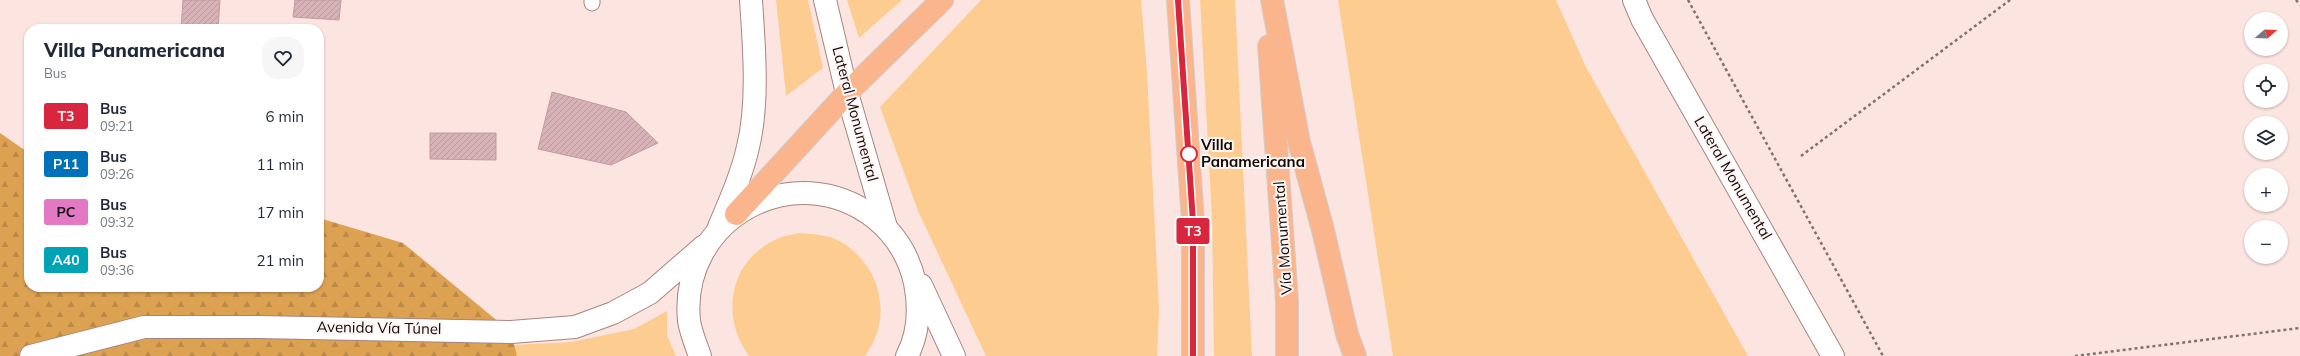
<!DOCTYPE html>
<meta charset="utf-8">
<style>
body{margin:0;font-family:Mulish,sans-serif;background:#f6f6f7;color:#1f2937;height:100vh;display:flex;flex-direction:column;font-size:15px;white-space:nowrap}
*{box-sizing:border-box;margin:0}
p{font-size:13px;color:#747a83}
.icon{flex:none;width:22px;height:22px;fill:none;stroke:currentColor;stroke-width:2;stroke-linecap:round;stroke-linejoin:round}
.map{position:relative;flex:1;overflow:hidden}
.sheet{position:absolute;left:24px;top:24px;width:300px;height:268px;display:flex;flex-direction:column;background:#fff;border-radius:16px;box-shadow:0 1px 3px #0004}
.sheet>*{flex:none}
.badge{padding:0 8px;border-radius:3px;font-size:14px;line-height:26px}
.needle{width:26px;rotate:71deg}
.buttons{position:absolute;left:2244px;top:12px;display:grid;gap:8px}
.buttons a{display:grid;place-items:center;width:44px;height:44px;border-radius:50%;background:#fff;box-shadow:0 1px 3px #0004;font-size:20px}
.map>.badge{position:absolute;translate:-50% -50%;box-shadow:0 0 0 2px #fff}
.round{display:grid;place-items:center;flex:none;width:42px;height:42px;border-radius:16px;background:#f6f6f7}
.overview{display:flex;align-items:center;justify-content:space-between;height:68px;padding:0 20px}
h1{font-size:19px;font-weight:800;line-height:30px}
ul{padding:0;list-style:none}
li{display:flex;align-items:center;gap:12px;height:48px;padding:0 20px}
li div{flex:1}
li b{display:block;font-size:15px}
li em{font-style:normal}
li .badge{min-width:44px;font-weight:700;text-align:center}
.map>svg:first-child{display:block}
.grass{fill:#fdcc90}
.forest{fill:url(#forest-firs)}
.building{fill:url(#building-hatch);stroke:#c09ba0}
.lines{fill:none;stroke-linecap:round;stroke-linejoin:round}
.lane-casing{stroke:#a7847e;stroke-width:17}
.secondary-casing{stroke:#a7847e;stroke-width:24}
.highway-casing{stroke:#d0cecd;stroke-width:24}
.path{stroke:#81706d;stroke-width:2.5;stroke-dasharray:3 3;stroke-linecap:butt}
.lane{stroke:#fff;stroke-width:15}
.secondary{stroke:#fff;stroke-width:22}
.highway{stroke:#fab58d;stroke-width:22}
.line-casing{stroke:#fff;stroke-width:9}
.line{stroke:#d7263d;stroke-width:6}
.stop-dot{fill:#fff;stroke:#d7263d;stroke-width:2}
.labels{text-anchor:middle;stroke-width:4;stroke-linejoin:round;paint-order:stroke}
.street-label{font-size:15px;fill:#130806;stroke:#fef6f5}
.stop-label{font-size:15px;font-weight:bold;fill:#130806;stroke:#fef6f5;text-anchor:start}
</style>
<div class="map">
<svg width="2300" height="356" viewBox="0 0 2300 356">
<defs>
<pattern id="forest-firs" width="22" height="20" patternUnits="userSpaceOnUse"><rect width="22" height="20" fill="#dda152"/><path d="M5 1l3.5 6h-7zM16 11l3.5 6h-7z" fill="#bd8946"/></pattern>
<pattern id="building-hatch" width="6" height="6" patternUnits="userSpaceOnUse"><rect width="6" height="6" fill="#d7b2b7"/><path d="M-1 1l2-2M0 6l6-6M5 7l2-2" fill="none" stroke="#b8989c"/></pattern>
</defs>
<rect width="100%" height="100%" fill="#fce5e1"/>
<!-- grass -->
<g class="grass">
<path d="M776 0H808L823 68 786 96Z"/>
<path d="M847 0H902L859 38Z"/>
<path d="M981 0H1141L1147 72 1159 309 1157 356H986L918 211 880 107Z"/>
<path d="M1200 0H1235L1252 356H1214L1212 217Z"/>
<path d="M1338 0H1556L1586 67 1748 356H1393Z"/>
<path d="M799 233C815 234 833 235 846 245 883 271 892 320 865 356H749C720 317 729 261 775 240 782 236 791 235 799 233Z"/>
<path d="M667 311V335L676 356H93L451 348 571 342 634 329Z"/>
</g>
<!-- forest -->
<path class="forest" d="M0 133 29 153V287H319V218L403 243 511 332 517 356H0Z"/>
<!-- building -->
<g class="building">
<path d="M183 0H220L218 29H181Z"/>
<path d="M295 0H341L339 20 293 17Z"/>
<path d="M552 92 626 112 658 143 611 165 538 149Z"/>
<path d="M430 133H496V160L430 159Z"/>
</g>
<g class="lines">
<!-- lane casing -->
<g class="lane-casing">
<path id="lane" d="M592 3V0"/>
</g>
<!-- secondary casing -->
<g class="secondary-casing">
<g id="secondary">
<path d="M825 0 847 93 886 227"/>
<path d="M1634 0 1642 19 1833 356"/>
<path d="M719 227C730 201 742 174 748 147 759 102 754 46 751 0"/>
<path d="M921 285 954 356"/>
<path d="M31 356 144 327H258L511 332 575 327 613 313 650 293 704 246"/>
<path d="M700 356C696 345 691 333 689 321 679 219 794 155 875 218 896 235 909 256 915 283 920 308 919 333 907 356"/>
</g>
</g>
<!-- highway casing -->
<g class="highway-casing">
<g id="highway">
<path d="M1178 0 1193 222V356"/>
<path d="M1272 0 1299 142 1323 230 1347 334 1355 356"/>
<path d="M1269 46 1287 301V356"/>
<path d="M736 214 847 93 942 0"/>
</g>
</g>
<!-- path -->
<g class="path">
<path d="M1688 0 1883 356"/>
<path d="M2296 0 2300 5"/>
<path d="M1801 156 2010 0"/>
<path d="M2075 356 2300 328"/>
</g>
<!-- lane -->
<use href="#lane" class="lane"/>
<!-- secondary -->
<use href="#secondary" class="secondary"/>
<!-- highway -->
<use href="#highway" class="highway"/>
</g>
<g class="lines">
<!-- line casing -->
<g class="line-casing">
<path id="line" d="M1178 0 1193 222V356"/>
</g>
<!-- line -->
<use href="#line" class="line"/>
</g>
<!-- markers -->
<circle class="stop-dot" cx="1189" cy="154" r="8"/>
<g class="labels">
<!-- street labels -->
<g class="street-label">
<text transform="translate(855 114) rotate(75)" y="5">Lateral Monumental</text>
<text transform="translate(1733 178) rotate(60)" y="5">Lateral Monumental</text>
<text transform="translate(1283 238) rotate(-94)" y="5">Vía Monumental</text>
<text transform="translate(379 328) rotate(1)" y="5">Avenida Vía Túnel</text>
</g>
<!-- stop labels -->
<g class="stop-label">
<text x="1201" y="150">Villa<tspan x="1201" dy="17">Panamericana</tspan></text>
</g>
</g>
</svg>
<div class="buttons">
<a><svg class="needle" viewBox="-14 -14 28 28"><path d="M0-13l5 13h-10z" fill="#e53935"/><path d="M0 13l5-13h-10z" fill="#747a83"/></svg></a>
<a><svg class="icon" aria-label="locate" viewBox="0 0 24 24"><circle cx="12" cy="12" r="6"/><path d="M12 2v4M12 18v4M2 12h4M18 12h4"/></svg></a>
<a><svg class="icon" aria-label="layers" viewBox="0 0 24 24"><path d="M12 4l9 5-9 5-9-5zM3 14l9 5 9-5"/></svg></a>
<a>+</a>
<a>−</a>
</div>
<b class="badge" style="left:1193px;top:231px;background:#d7263d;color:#fff">T3</b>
<section class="sheet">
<div class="overview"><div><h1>Villa Panamericana</h1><p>Bus</p></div><a class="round"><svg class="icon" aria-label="heart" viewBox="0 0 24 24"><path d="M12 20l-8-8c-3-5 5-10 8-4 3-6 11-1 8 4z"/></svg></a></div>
<ul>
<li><span class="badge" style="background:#d7263d;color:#fff">T3</span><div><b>Bus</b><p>09:21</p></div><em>6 min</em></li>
<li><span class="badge" style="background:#0072bc;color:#fff">P11</span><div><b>Bus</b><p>09:26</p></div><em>11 min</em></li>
<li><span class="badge" style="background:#e379c4;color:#111">PC</span><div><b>Bus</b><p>09:32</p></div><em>17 min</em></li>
<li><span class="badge" style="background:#00a3b4;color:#fff">A40</span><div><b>Bus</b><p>09:36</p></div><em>21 min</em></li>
</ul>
</section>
</div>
